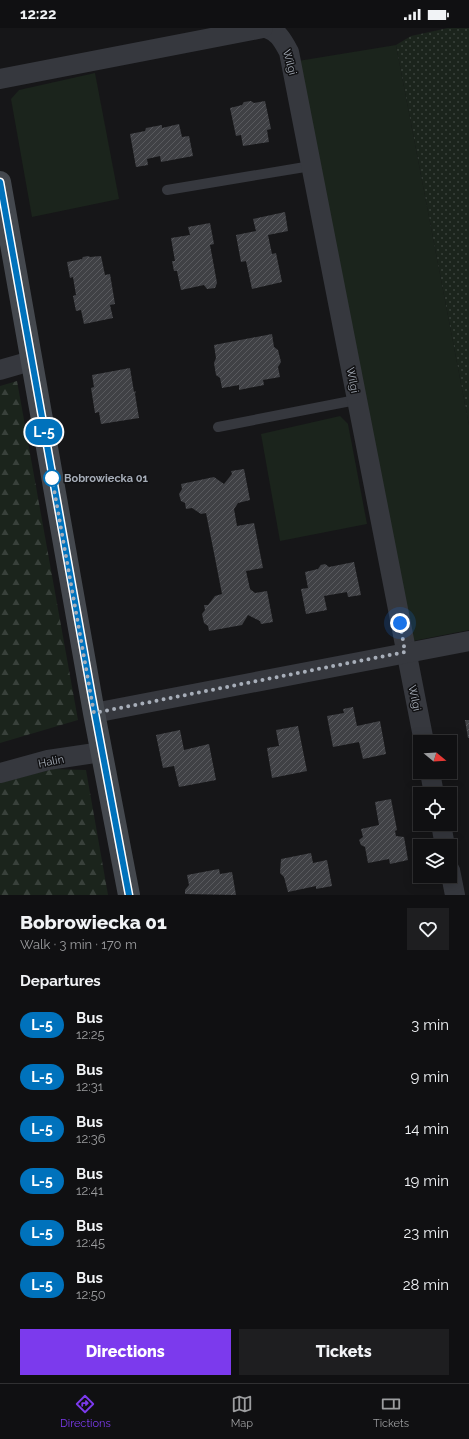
<!DOCTYPE html>
<meta charset="utf-8">
<style>
body{margin:0;font-family:Raleway,sans-serif;background:#1e1e20;color:#f1f3f6;height:100vh;display:flex;flex-direction:column;font-size:15px;white-space:nowrap}
*{box-sizing:border-box;margin:0}
p{font-size:13px;color:#9c9d9f}
.icon{flex:none;width:22px;height:22px;fill:none;stroke:currentColor;stroke-width:2;stroke-linecap:round;stroke-linejoin:round}
.map{position:relative;height:867px;overflow:hidden}
.panel{display:flex;flex-direction:column;background:#101012;flex:1}
.panel>*{flex:none}
.badge{padding:0 8px;border-radius:13px;font-size:14px;line-height:26px}
.needle{width:26px;rotate:108deg}
.controls{position:absolute;left:413px;top:707px;display:grid;gap:8px}
.controls a{display:grid;place-items:center;width:44px;height:44px;border-radius:0px;background:#101012;box-shadow:0 2px 10px #0003,0 0 0 1px #303032;font-size:20px}
.you{position:absolute;width:20px;height:20px;margin:-10px;border:3px solid #fff;border-radius:50%;background:#1a73e8;box-shadow:0 0 0 6px #1a73e833}
.map>.badge{position:absolute;translate:-50% -50%;box-shadow:0 0 0 2px #fff}
h2{padding:0 20px;font-size:15px;line-height:36px}
.round{display:grid;place-items:center;flex:none;width:42px;height:42px;border-radius:0px;background:#1e1e20}
.headline{display:flex;align-items:center;justify-content:space-between;height:68px;padding:0 20px}
h1{font-size:19px;font-weight:800;line-height:30px}
.cta{display:flex;gap:8px;margin-top:auto;padding:8px 20px}
.cta a{flex:1;height:46px;border-radius:0px;background:#7c3aed;color:#fff;font-size:16px;font-weight:800;line-height:46px;text-align:center}
.cta a+a{background:#1e1e20;color:#f1f3f6}
ul{padding:0;list-style:none}
li{display:flex;align-items:center;gap:12px;height:52px;padding:0 20px}
li div{flex:1}
li b{display:block;font-size:15px}
li em{font-style:normal}
li .badge{min-width:44px;font-weight:700;text-align:center}
.status{display:flex;justify-content:space-between;align-items:center;height:28px;padding:0 20px;background:#101012;direction:ltr}
.status svg{height:11px;fill:currentColor}
.tab-bar{display:flex;justify-content:space-around;align-items:center;height:56px;border-top:1px solid #303032;background:#101012;font-size:11px;color:#9c9d9f}
.tab-bar a{display:grid;justify-items:center;gap:2px}
.tab-bar .selected{color:#7c3aed}
.map>svg:first-child{display:block}
.green{fill:#1b241c}
.forest{fill:url(#forest-firs)}
.park{fill:url(#park-dots)}
.building{fill:url(#building-hatch)}
.lines{fill:none;stroke-linecap:round;stroke-linejoin:round}
.lane{stroke:#36383e;stroke-width:10}
.street{stroke:#36383e;stroke-width:20}
.secondary{stroke:#44484e;stroke-width:22}
.line-casing{stroke:#fff;stroke-width:9}
.line{stroke:#0072bc;stroke-width:6}
.walk{stroke:#a7aeb9;stroke-width:4;stroke-dasharray:0 7.2}
.stop-dot{fill:#fff;stroke:#0072bc;stroke-width:2}
.labels{text-anchor:middle;stroke-width:3;stroke-linejoin:round;paint-order:stroke}
.street-label{font-size:11px;fill:#a7aeb9;stroke:#111113}
.stop-label{font-size:11px;font-weight:bold;fill:#a7aeb9;stroke:#111113;text-anchor:start}
</style>
<div class="status"><b>12:22</b><svg viewBox="0 0 49 12"><path d="M0 12V9h3v3zM5 12V6h3v6zM10 12V3h3v9zM15 12V0h3v12zM26 1h20v11H26zM47 4h2v5h-2z"/></svg></div>
<div class="map">
<svg width="469" height="867" viewBox="0 0 469 867">
<defs>
<pattern id="forest-firs" width="22" height="20" patternUnits="userSpaceOnUse"><rect width="22" height="20" fill="#1b241c"/><path d="M5 1l3.5 6h-7zM16 11l3.5 6h-7z" fill="#39413b"/></pattern>
<pattern id="park-dots" width="8" height="8" patternUnits="userSpaceOnUse"><rect width="8" height="8" fill="#1b241c"/><path d="M2 2h.1M6 6h.1" fill="none" stroke="#39413b" stroke-width="1.8" stroke-linecap="round"/></pattern>
<pattern id="building-hatch" width="6" height="6" patternUnits="userSpaceOnUse"><rect width="6" height="6" fill="#404145"/><path d="M-1 1l2-2M0 6l6-6M5 7l2-2" fill="none" stroke="#595a5e"/></pattern>
</defs>
<rect width="100%" height="100%" fill="#161618"/>
<!-- green -->
<g class="green">
<path d="M396 17 469 397V602L408 614 298 33Z"/>
<path d="M95 45 119 171 32 189 11 71 19 62Z"/>
<path d="M340 388 348 396 367 496 280 513 261 406Z"/>
</g>
<!-- forest -->
<g class="forest">
<path d="M17 353 78 692 0 715V358Z"/>
<path d="M53 741 86 742 108 867H0V755Z"/>
</g>
<!-- park -->
<path class="park" d="M448 0H469V397L396 17 411 8Z"/>
<!-- building -->
<g class="building">
<path d="M251 73 254 75 265 73 271 101 267 102 269 114 243 118 241 107 236 108 230 80 242 77 244 74Z"/>
<path d="M179 96 182 109 189 108 193 128 161 134 160 128 147 131 148 137 136 139 130 106 145 103 146 100 162 97V100Z"/>
<path d="M285 184 288 203 268 207 272 226 276 225 282 254 252 261 246 233 241 234 236 207 256 203 253 191Z"/>
<path d="M210 195 214 216 210 217 217 255 215 260 207 261 204 257 181 262 177 243H174L172 233H175L171 210 190 207 188 199Z"/>
<path d="M88 228 90 229 101 228 105 247 110 246 115 276 110 277 113 290 84 296 81 282 76 283 73 268 76 267 73 249 70 250 67 234 82 231 83 229Z"/>
<path d="M272 306 274 319 278 322 281 334 278 339 280 349 263 352 264 357 239 362V357L222 360 220 350 216 347 214 335 216 330 214 317Z"/>
<path d="M130 340 134 364 136 363 135 366 139 390 101 396 99 384 95 385 91 360 94 359 92 347Z"/>
<path d="M244 441 250 472 238 475 234 481 237 498 254 495 263 540 246 543 250 561 255 565 267 563 273 594 261 596 260 593 248 587 242 597 209 603 208 598 204 595 202 586 205 582 204 577H208L215 568 222 566 214 525 206 485 201 486 192 480 186 481 185 475 181 473 179 466 182 461 181 456 214 449 224 456 232 446 231 443Z"/>
<path d="M354 534 361 567 348 569 347 564 324 568 327 582 306 586 301 561 308 560 305 544 318 541 321 537 325 536 329 539Z"/>
<path d="M353 679 357 698 380 693 386 726 363 731 359 714 333 719 327 688 344 685 343 681Z"/>
<path d="M465 692H469V710H468Z"/>
<path d="M298 698 307 743 272 750 267 720 279 718 276 702Z"/>
<path d="M180 702 184 722 209 716 216 752 179 759 174 738 163 740 156 707Z"/>
<path d="M391 771 397 802 395 803 396 808 404 809 408 832 390 836 389 831 368 835 365 819 361 817 359 812 363 809 361 801 379 797 375 774Z"/>
<path d="M311 825 313 835 327 832 332 858 316 861V858L288 864 284 849 280 845 281 831Z"/>
<path d="M219 841 220 846 232 844 236 867 185 866V862L189 857 187 847Z"/>
</g>
<g class="lines">
<!-- lane -->
<g class="lane">
<path d="M167 162 311 138"/>
<path d="M218 399 356 372"/>
</g>
<!-- street -->
<g class="street">
<path d="M266 0C278 3 283 13 289 24L424 714"/>
<path d="M0 51 263 0"/>
<path d="M0 342 31 333"/>
<path d="M94 685 469 613"/>
<path d="M430 744 434 766"/>
<path d="M0 745 48 732 102 724"/>
<path d="M441 796 445 818"/>
<path d="M450 842 455 867"/>
</g>
<!-- secondary -->
<path class="secondary" d="M0 154 94 685 129 867"/>
</g>
<g class="lines">
<!-- line casing -->
<g class="line-casing">
<path id="line" d="M0 154 92 669 129 867"/>
</g>
<!-- line -->
<use href="#line" class="line"/>
<!-- walk -->
<path class="walk" d="M52 450 94 685 405 624 400 595"/>
</g>
<!-- markers -->
<circle class="stop-dot" cx="52" cy="450" r="8"/>
<g class="labels">
<!-- street labels -->
<g class="street-label">
<text transform="translate(290 34) rotate(75)" y="4">Wilgi</text>
<text transform="translate(353 352) rotate(79)" y="4">Wilgi</text>
<text transform="translate(415 670) rotate(78)" y="4">Wilgi</text>
<text transform="translate(51 733) rotate(-11)" y="4">Halin</text>
</g>
<!-- stop labels -->
<g class="stop-label">
<text x="64" y="454">Bobrowiecka 01</text>
</g>
</g>
</svg>
<div class="controls">
<a><svg class="needle" viewBox="-14 -14 28 28"><path d="M0-13l5 13h-10z" fill="#e53935"/><path d="M0 13l5-13h-10z" fill="#9c9d9f"/></svg></a>
<a><svg class="icon" aria-label="locate" viewBox="0 0 24 24"><circle cx="12" cy="12" r="6"/><path d="M12 2v4M12 18v4M2 12h4M18 12h4"/></svg></a>
<a><svg class="icon" aria-label="layers" viewBox="0 0 24 24"><path d="M12 4l9 5-9 5-9-5zM3 14l9 5 9-5"/></svg></a>
</div>
<div class="you" style="left:400px;top:595px"></div>
<b class="badge" style="left:44px;top:404px;background:#0072bc;color:#fff">L-5</b>
</div>
<section class="panel">
<div class="headline"><div><h1>Bobrowiecka 01</h1><p>Walk · 3 min · 170 m</p></div><a class="round"><svg class="icon" aria-label="heart" viewBox="0 0 24 24"><path d="M12 20l-8-8c-3-5 5-10 8-4 3-6 11-1 8 4z"/></svg></a></div>
<h2>Departures</h2>
<ul>
<li><span class="badge" style="background:#0072bc;color:#fff">L-5</span><div><b>Bus</b><p>12:25</p></div><em>3 min</em></li>
<li><span class="badge" style="background:#0072bc;color:#fff">L-5</span><div><b>Bus</b><p>12:31</p></div><em>9 min</em></li>
<li><span class="badge" style="background:#0072bc;color:#fff">L-5</span><div><b>Bus</b><p>12:36</p></div><em>14 min</em></li>
<li><span class="badge" style="background:#0072bc;color:#fff">L-5</span><div><b>Bus</b><p>12:41</p></div><em>19 min</em></li>
<li><span class="badge" style="background:#0072bc;color:#fff">L-5</span><div><b>Bus</b><p>12:45</p></div><em>23 min</em></li>
<li><span class="badge" style="background:#0072bc;color:#fff">L-5</span><div><b>Bus</b><p>12:50</p></div><em>28 min</em></li>
</ul>
<div class="cta"><a>Directions</a><a>Tickets</a></div>
</section>
<nav class="tab-bar">
<a class="selected"><svg class="icon" aria-label="directions" viewBox="0 0 24 24"><path d="M12 3l9 9-9 9-9-9zM9 14v-3h6M13 9l2 2-2 2"/></svg>Directions</a>
<a><svg class="icon" aria-label="map" viewBox="0 0 24 24"><path d="M3 6l6-2 6 2 6-2v14l-6 2-6-2-6 2zM9 4v14M15 6v14"/></svg>Map</a>
<a><svg class="icon" aria-label="tickets" viewBox="0 0 24 24"><path d="M3 7h18v10H3zM15 7v10"/></svg>Tickets</a>
</nav>
